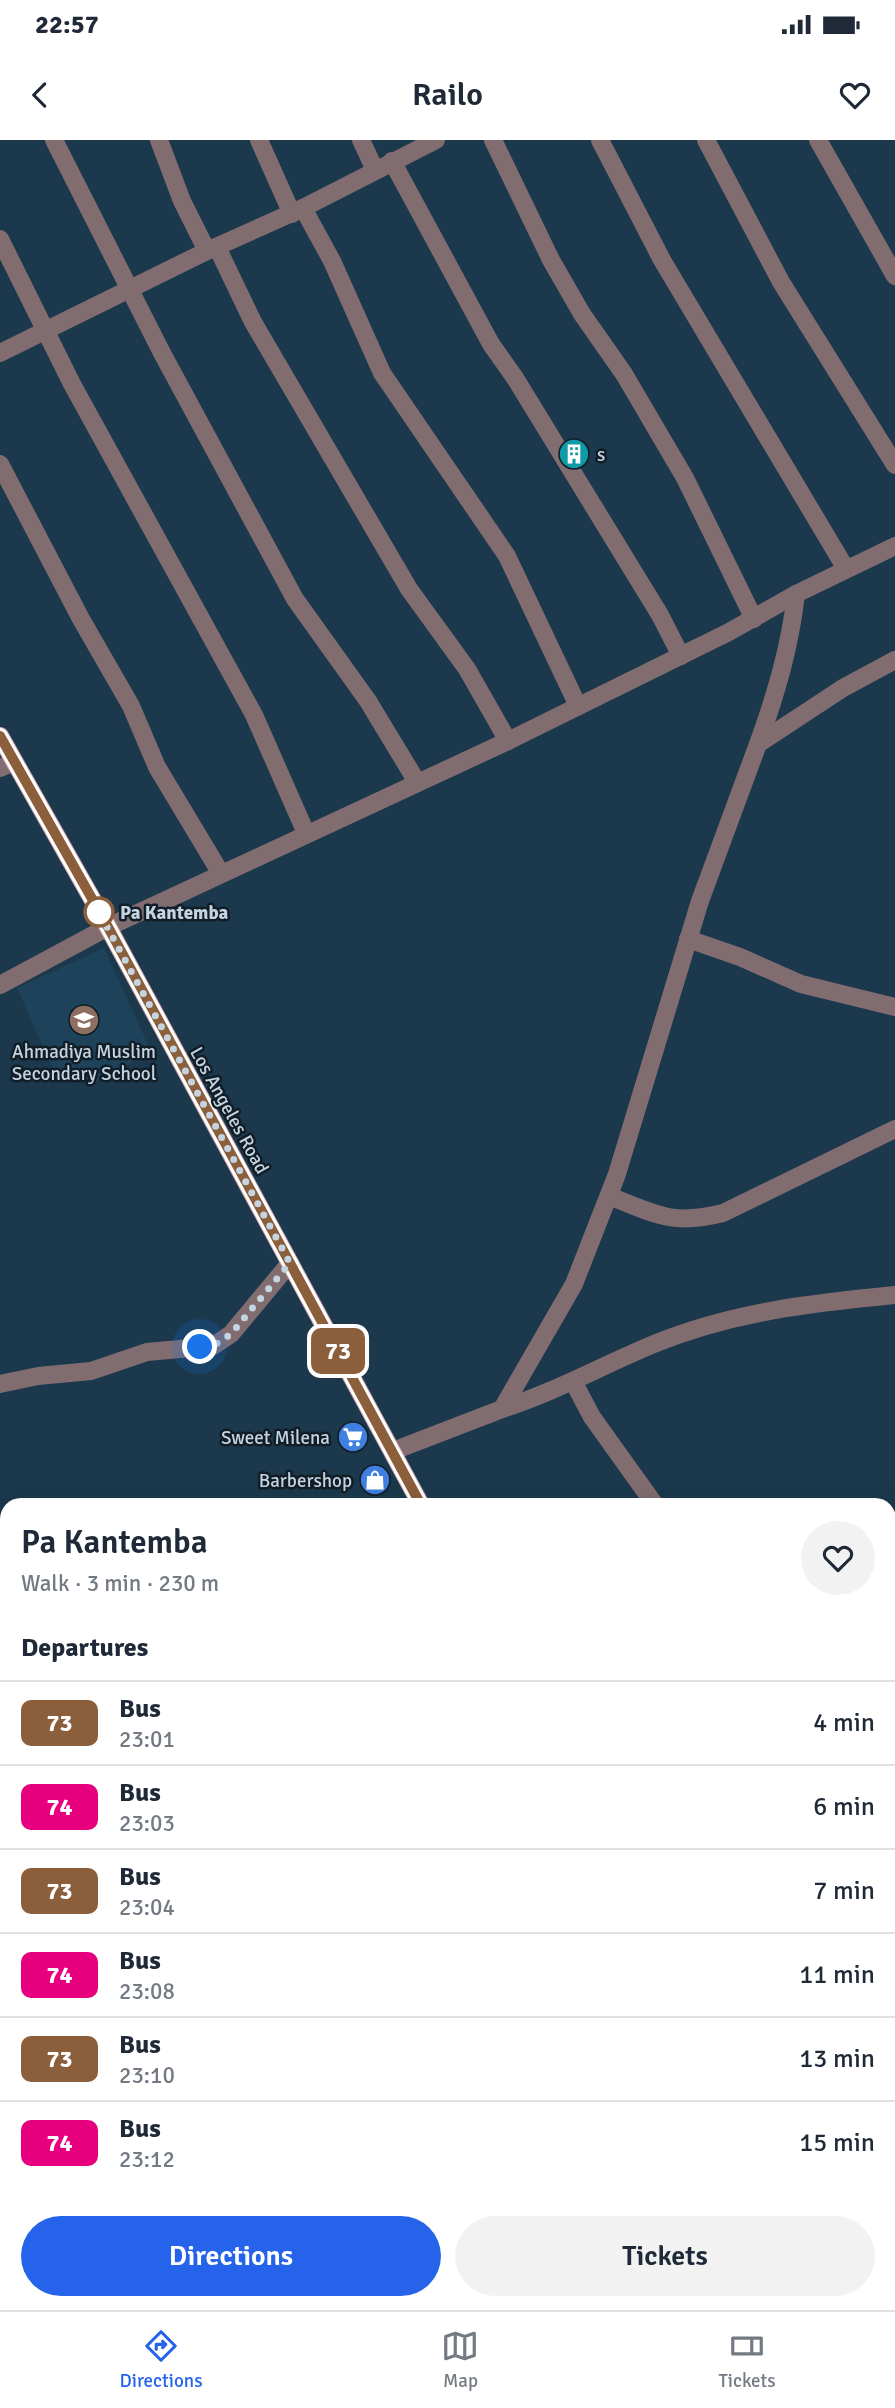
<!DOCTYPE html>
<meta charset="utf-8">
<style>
body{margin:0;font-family:Signika,sans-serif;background:#f2f2f3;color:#1f2937;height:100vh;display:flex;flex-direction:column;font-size:26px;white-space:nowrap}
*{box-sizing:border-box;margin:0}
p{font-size:23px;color:#747a83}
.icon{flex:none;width:38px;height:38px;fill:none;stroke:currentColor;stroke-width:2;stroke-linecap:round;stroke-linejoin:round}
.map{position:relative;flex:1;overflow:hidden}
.side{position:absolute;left:0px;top:1358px;width:896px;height:812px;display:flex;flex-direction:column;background:#fff;border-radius:21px 21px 0 0;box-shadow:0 7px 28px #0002}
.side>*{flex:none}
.badge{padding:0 14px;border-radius:10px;font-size:24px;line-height:46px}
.you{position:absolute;width:35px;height:35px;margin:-18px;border:5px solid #fff;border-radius:50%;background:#1a73e8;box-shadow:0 0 0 10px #1a73e833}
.map>.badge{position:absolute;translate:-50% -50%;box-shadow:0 0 0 4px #fff}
h2{padding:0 21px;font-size:26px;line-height:63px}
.round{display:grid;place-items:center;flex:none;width:74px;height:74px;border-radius:37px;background:#f2f2f3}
.headline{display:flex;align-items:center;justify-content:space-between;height:119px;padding:0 21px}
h1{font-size:33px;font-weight:600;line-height:52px}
.cta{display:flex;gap:14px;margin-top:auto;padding:14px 21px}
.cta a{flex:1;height:80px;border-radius:42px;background:#2563eb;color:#fff;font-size:28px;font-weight:600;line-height:80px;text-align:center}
.cta a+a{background:#f2f2f3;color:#1f2937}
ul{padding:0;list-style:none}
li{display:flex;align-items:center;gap:21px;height:84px;padding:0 21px;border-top:2px solid #e0e1e3}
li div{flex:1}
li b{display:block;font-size:26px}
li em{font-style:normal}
li .badge{min-width:77px;font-weight:700;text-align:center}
.status{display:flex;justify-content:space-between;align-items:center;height:49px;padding:0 35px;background:#fff;direction:ltr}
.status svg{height:19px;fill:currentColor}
header{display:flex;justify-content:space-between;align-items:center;height:91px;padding:0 21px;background:#fff;font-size:32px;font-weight:600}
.menu{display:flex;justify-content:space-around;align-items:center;height:98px;border-top:2px solid #e0e1e3;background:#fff;font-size:19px;color:#747a83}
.menu a{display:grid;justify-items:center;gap:4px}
.menu .current{color:#2563eb}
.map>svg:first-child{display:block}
.built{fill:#1e425a}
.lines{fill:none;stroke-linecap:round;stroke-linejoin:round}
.minor{stroke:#816d70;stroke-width:18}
.major{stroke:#cca4aa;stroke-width:18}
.line-casing{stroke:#fff;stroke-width:16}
.line{stroke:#8b5e3c;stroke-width:10}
.walk{stroke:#c4d4e1;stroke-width:7;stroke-dasharray:0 12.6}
.stop-dot{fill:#fff;stroke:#8b5e3c;stroke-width:3.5}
.labels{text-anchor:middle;stroke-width:5;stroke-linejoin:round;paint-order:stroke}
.poi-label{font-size:19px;fill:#c4d4e1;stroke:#121e27;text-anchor:end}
.stop-label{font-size:19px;font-weight:bold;fill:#c4d4e1;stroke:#121e27;text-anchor:start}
.street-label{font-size:19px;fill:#c4d4e1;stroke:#121e27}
</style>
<div class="status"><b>22:57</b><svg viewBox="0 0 49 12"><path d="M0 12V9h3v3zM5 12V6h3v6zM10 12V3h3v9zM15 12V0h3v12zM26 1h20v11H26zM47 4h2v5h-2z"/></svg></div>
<header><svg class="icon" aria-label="back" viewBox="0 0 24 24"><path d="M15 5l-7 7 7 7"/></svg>Railo<svg class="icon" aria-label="heart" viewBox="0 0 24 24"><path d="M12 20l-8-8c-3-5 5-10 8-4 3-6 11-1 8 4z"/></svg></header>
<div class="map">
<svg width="895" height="2170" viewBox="0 0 895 2170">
<rect width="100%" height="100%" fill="#1b384c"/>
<!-- built -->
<path class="built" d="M104 808 151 911 93 944 87 932 56 936 17 848Z"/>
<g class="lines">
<!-- minor -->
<g class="minor">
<path d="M54 0 162 213 295 459 368 561 417 642"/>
<path d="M159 0 182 61 207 111"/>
<path d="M259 0 292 74"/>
<path d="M361 0 375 30"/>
<path d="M493 0 551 120 582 174 624 234 685 338 754 479"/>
<path d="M600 0 662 120 846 429"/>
<path d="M706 0 781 142 895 325"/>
<path d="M818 0 895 136"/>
<path d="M392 21 491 204 515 238 660 475 681 516"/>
<path d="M303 68 332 121 382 233 507 416 578 566"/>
<path d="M0 99 72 244 254 575 306 693"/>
<path d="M217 107 253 182 409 449 467 529 508 601"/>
<path d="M0 213 207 111 303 68 436 0"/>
<path d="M0 324 81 479 131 566 157 627 220 732"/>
<path d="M758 604C776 554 790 507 796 454"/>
<path d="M0 628 14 622"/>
<path d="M688 799 740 817 801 844 895 867"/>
<path d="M0 845 108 787 508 601 729 492 796 454 895 406"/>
<path d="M609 1056C655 1074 672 1086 723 1073L895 989"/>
<path d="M574 1243 592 1277 655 1365"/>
<path d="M0 1244 38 1236 91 1231 147 1212 213 1206 231 1194 290 1123"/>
<path d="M502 1269C555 1252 603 1225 654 1204 732 1172 812 1163 895 1155"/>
<path d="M393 1311 502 1269 574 1144 617 1034 700 761 758 604 843 548 895 520"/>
<path d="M889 1583 895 1587"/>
<path d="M0 1730 7 1760"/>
<path d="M889 1732 895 1719"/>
<path d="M0 2116H7"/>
<path d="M312 2163C349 2168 387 2161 424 2170"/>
<path d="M87 2170 98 2163"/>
<path d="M254 2170 255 2163"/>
<path d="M624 2170 627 2163"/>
</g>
<!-- major -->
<g class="major">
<path d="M0 596 108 787 421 1365"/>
<path d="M842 2163 846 2170"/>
</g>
</g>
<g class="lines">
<!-- line casing -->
<g class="line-casing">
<path id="line" d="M0 596 108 787 421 1365"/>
</g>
<!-- line -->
<use href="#line" class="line"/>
<!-- walk -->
<path class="walk" d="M99 772 94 763 290 1123 231 1194 213 1206 200 1207"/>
</g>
<!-- icons -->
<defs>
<g id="building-disc" transform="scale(1.575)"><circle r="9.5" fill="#0f9aa8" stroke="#121e27"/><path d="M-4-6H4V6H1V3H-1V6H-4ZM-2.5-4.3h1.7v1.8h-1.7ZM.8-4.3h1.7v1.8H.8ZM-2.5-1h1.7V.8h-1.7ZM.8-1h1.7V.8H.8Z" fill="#fff"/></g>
<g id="school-disc" transform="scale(1.575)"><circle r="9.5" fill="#8d6e63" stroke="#121e27"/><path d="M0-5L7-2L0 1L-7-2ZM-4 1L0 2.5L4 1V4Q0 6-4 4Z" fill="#fff"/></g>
<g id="supermarket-disc" transform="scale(1.575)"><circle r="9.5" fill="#3f7fe0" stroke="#121e27"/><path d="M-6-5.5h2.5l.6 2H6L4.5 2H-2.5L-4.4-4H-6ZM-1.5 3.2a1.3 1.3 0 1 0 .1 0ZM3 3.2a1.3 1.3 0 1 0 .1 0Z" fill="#fff"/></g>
<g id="shop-disc" transform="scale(1.575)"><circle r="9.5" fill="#3f7fe0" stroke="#121e27"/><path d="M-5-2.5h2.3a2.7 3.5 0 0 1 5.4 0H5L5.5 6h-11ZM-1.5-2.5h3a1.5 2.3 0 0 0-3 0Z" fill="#fff"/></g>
</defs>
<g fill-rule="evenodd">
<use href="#building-disc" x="574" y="314"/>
<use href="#school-disc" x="84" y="880"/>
<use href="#supermarket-disc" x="353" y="1297"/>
<use href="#shop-disc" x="375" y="1340"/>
</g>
<!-- markers -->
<circle class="stop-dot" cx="99" cy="772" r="14"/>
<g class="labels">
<!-- poi labels -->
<g class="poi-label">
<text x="597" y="321" text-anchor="start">s</text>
<text x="84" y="918" text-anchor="middle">Ahmadiya Muslim<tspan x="84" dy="22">Secondary School</tspan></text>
<text x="330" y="1304">Sweet Milena</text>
<text x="352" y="1347">Barbershop</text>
</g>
<!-- stop labels -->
<g class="stop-label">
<text x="120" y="779">Pa Kantemba</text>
</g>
<!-- street labels -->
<g class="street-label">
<text transform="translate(230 970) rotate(61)" y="7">Los Angeles Road</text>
</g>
</g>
</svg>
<div class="you" style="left:200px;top:1207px"></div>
<b class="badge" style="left:338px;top:1211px;background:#8b5e3c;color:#fff">73</b>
<section class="side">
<div class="headline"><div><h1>Pa Kantemba</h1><p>Walk · 3 min · 230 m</p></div><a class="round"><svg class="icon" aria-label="heart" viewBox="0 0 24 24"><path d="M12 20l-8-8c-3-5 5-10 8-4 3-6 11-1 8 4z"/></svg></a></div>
<h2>Departures</h2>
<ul>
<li><span class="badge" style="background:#8b5e3c;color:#fff">73</span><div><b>Bus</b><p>23:01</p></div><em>4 min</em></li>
<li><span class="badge" style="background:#e6007e;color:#fff">74</span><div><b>Bus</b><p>23:03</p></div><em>6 min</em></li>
<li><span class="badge" style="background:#8b5e3c;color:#fff">73</span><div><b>Bus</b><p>23:04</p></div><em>7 min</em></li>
<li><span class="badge" style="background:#e6007e;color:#fff">74</span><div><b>Bus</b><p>23:08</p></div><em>11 min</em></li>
<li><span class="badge" style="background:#8b5e3c;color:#fff">73</span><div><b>Bus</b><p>23:10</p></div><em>13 min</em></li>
<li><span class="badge" style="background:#e6007e;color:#fff">74</span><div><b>Bus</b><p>23:12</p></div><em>15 min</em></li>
</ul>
<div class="cta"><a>Directions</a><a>Tickets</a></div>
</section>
</div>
<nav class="menu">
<a class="current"><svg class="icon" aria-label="directions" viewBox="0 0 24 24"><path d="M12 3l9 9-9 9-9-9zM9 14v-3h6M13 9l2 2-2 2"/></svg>Directions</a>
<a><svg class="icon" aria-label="map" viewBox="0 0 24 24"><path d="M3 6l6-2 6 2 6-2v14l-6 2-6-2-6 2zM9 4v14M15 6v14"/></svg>Map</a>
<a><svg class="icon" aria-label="tickets" viewBox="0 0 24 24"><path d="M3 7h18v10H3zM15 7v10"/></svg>Tickets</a>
</nav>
